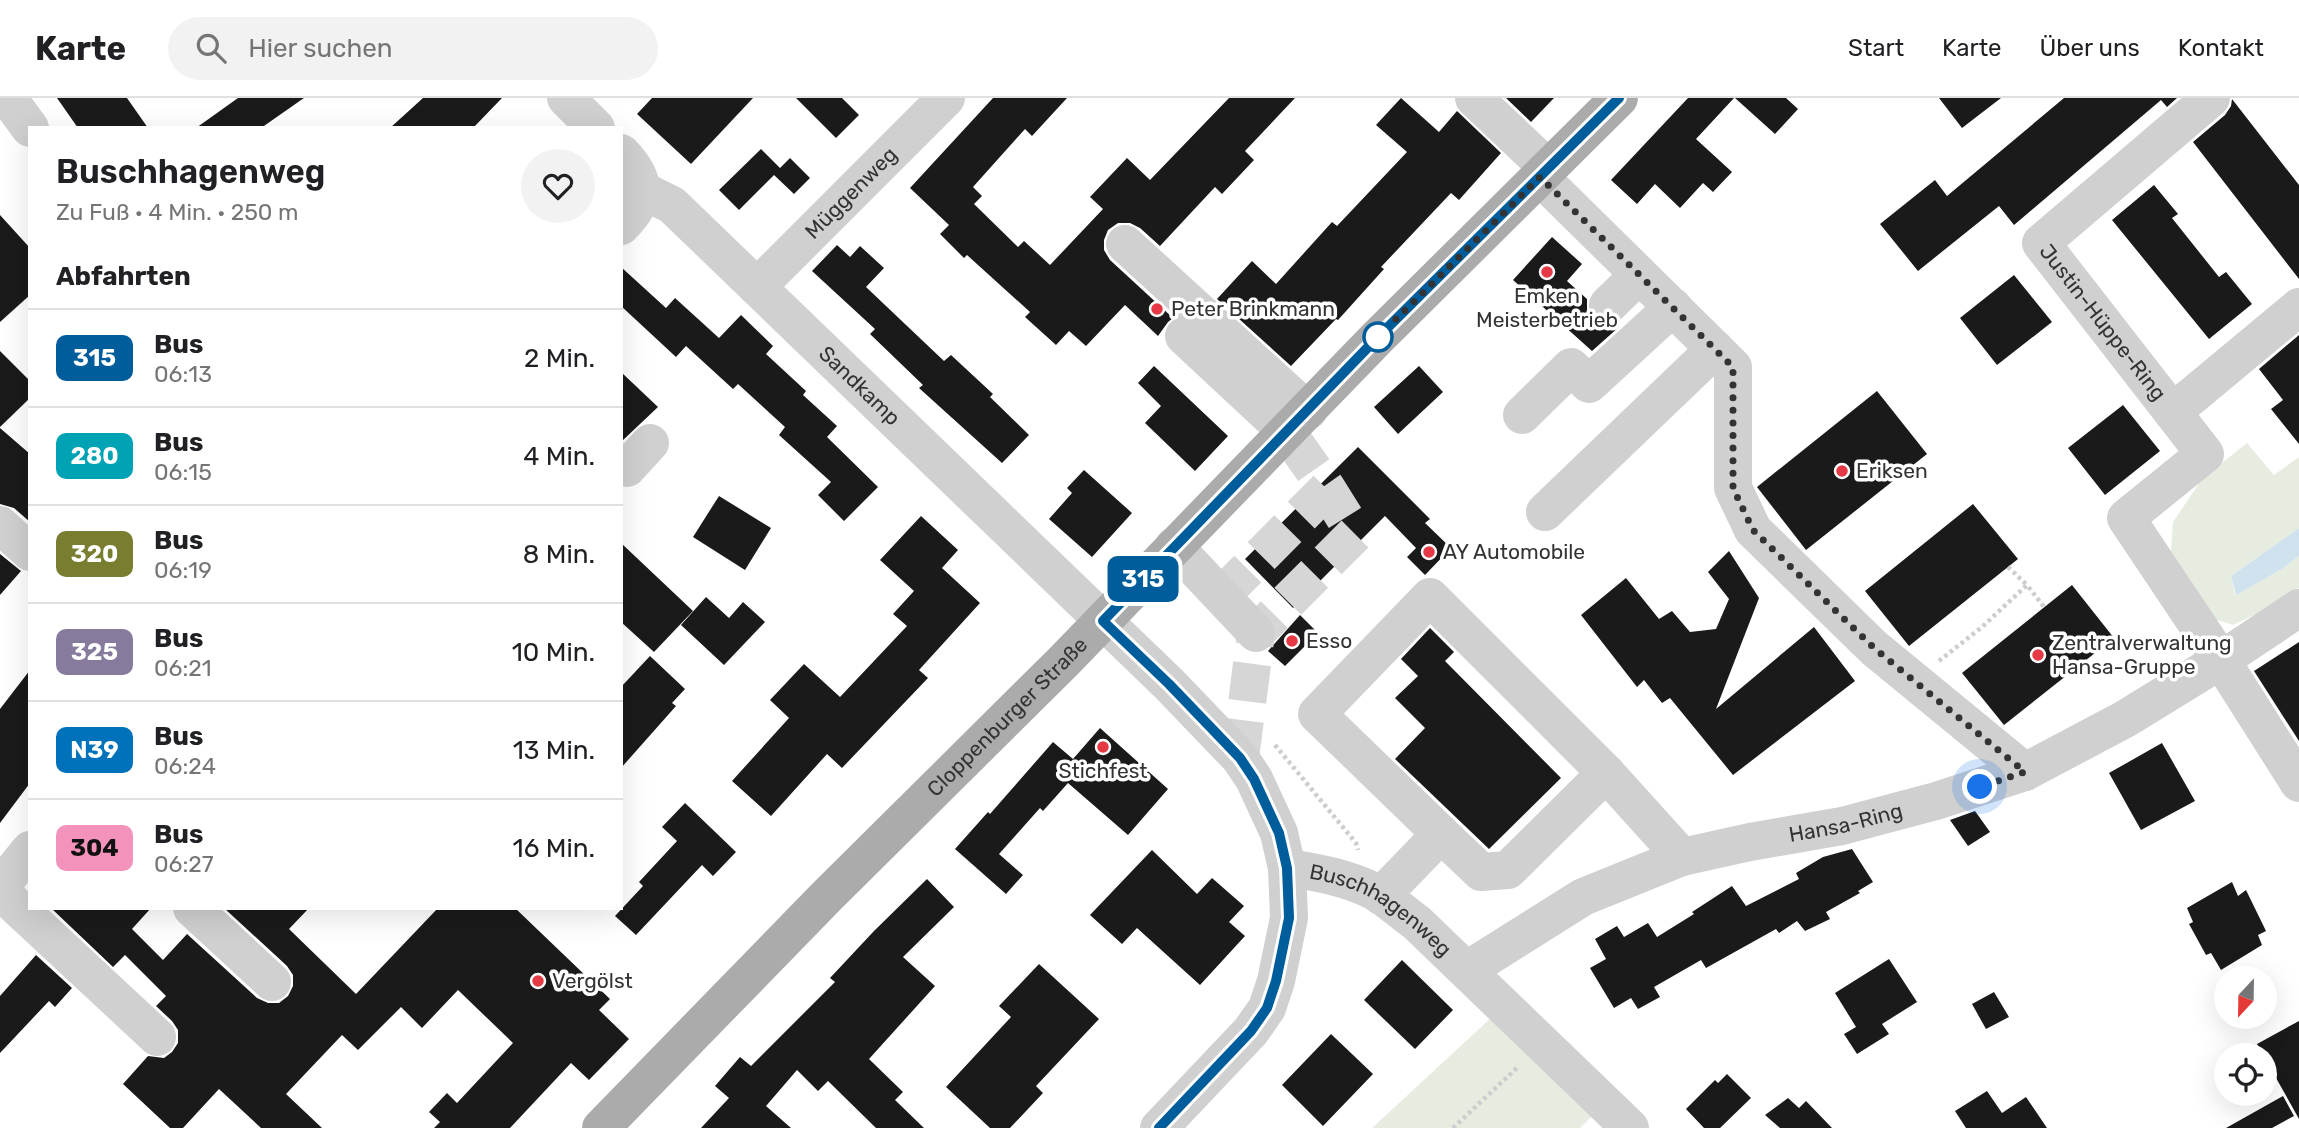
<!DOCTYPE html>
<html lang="de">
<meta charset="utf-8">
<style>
body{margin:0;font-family:Rubik,sans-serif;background:#f2f2f2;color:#202124;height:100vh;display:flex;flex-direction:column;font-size:26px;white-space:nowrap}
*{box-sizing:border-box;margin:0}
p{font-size:23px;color:#757577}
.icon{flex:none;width:38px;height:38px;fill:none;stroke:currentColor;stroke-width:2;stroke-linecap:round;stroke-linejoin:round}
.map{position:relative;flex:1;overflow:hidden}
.drawer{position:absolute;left:28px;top:28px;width:595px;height:784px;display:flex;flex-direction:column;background:#fff;border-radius:0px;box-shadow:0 7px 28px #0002}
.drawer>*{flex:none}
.badge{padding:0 14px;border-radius:10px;font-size:24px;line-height:46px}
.needle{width:46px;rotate:202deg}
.controls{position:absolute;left:2214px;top:868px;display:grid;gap:14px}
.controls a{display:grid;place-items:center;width:63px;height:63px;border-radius:50%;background:#fff;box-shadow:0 7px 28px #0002;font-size:35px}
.you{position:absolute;width:35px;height:35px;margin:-18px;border:5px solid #fff;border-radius:50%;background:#1a73e8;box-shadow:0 0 0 10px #1a73e833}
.map>.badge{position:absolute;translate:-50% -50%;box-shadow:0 0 0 4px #fff}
h2{padding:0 28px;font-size:26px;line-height:63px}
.round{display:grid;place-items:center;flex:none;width:74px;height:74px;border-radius:37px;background:#f2f2f2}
.headline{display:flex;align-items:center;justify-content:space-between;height:119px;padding:0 28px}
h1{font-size:33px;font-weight:600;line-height:52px}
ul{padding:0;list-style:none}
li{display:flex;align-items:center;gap:21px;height:98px;padding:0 28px;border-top:2px solid #e0e0e0}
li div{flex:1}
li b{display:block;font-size:26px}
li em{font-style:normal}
li .badge{min-width:77px;font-weight:700;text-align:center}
header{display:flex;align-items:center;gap:42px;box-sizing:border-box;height:98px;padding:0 35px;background:#fff;border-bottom:2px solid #e0e0e0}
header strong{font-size:33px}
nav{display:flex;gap:38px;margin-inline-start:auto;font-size:24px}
.search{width:490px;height:63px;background:#f2f2f2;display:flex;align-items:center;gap:18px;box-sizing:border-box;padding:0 24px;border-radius:38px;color:#757577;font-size:26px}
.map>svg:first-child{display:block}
.green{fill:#e6ecdf}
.water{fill:#cfe2ee}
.building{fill:#1a1a1a}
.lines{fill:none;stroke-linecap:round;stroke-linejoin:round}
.minor-tunnel{stroke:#d6d6d6;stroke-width:38;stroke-dasharray:38 19;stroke-linecap:butt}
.path{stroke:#cdcdcd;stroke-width:4.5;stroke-dasharray:3.5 3.5;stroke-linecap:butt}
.minor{stroke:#d0d0d0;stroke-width:38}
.major{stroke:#ababab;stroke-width:38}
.line-casing{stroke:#fff;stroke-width:16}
.line{stroke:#005d9c;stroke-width:10}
.walk{stroke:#333;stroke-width:7;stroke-dasharray:0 12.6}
.poi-dot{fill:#e63946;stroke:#fff;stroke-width:2.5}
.stop-dot{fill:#fff;stroke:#005d9c;stroke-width:3.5}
.labels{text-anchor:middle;stroke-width:7;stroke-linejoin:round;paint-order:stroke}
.street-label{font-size:21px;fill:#333;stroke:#fff}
.poi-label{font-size:21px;fill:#333;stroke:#fff;text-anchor:start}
</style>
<header>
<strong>Karte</strong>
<div class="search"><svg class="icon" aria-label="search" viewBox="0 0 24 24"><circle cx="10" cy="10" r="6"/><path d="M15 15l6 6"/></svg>Hier suchen</div>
<nav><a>Start</a><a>Karte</a><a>Über uns</a><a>Kontakt</a></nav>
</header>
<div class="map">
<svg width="2299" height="1030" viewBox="0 0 2299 1030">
<rect width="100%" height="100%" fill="#fff"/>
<!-- green -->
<g class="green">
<path d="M2247 345 2274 377 2299 359V430L2231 478 2235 497 2282 471 2299 458V490L2273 508 2233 527 2205 518 2170 467 2173 424 2202 381Z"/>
<path d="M1492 919 1593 1017 1580 1030H1372Z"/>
</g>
<!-- water -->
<path class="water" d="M2299 430V458L2282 471 2236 497 2231 478Z"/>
<!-- building -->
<g class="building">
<path d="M57 0H127L148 30H78Z"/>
<path d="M238 0H304L261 30H196Z"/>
<path d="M423 0H502L473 30H390Z"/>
<path d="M652 0H753L691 66 637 16Z"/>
<path d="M796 0H842L859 17 836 40Z"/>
<path d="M993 0H1067L1032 38 1025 31 973 89 982 98 974 106 1018 149 1024 143 1050 167 1103 111 1090 99 1127 60 1150 82 1229 0H1295L1245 53 1254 62 1222 96 1215 89 1160 148 1140 130 1130 125H1118L1108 132 1104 142V152L1110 162 1173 220 1168 224 1158 238 1125 207 1086 248 1069 233 1056 247 1025 219 1030 214 967 157 964 160 940 136 949 127 910 90Z"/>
<path d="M1401 0 1439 34 1457 13 1501 55 1459 102 1451 95 1381 169 1384 171 1338 222 1336 221 1291 268 1217 201 1252 163 1276 186 1332 124 1337 128 1407 54 1376 27Z"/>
<path d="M1506 0H1554L1531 24Z"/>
<path d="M1688 0H1734L1696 41 1732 74 1713 94 1703 85 1680 110 1655 86 1637 106 1611 82Z"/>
<path d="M1735 0H1786L1798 11 1775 36Z"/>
<path d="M1939 0H2001L1962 30Z"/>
<path d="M2064 0H2177L2167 9 2161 2 2014 127 1999 108 1918 173 1880 126 1935 82 1947 98Z"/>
<path d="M2232 1 2299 87V181L2193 44 2225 17 2231 8Z"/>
<path d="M761 51 780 70 790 60 810 80 794 96 774 77 739 112 719 92Z"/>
<path d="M2154 87 2178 116 2172 120 2219 179 2226 174 2252 206 2209 241 2112 122Z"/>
<path d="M0 117 30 150V197L0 224Z"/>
<path d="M1552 139 1582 166 1567 183 1587 201V212L1592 222 1603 228 1616 227 1619 229 1592 253 1513 182Z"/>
<path d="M837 147 850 159 860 148 884 170 866 189 944 263 951 257 993 296 990 299 1029 337 1002 365 919 290 923 287 870 236 875 231 812 173Z"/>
<path d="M621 169 666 210 675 200 719 240 741 217 773 248 766 256 806 293 803 297 837 328 827 339 878 389 844 423 818 397 831 384 779 337 785 329 738 286 733 291 686 248 676 259 621 208Z"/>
<path d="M2014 177 2052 224 1997 267 1960 220Z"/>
<path d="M2299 237V346L2271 311 2283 302 2259 271Z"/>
<path d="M0 253 30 283V300L0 329Z"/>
<path d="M1154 268 1228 338 1195 373 1145 325 1161 308 1138 285Z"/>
<path d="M1419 268 1443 294 1398 336 1374 309Z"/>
<path d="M621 274 658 309 622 343H621Z"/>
<path d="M1877 293 1927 356 1806 452 1757 389Z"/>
<path d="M2123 307 2160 353 2105 397 2068 350Z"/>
<path d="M0 330 30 356V424L14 410 0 406Z"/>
<path d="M1358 349 1430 421 1425 425 1451 450 1425 477 1407 459 1416 450 1385 418 1293 510 1245 461Z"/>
<path d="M1084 372 1132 415 1092 459 1049 421 1072 395 1067 390Z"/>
<path d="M719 398 771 430 745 472 693 439Z"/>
<path d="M1973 406 2018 461 1909 548 1865 493Z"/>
<path d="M921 418 958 452 942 470 980 505 919 572 928 580 842 670 827 656 771 718 732 683 789 620 770 602 804 566 840 599 907 528 893 516 914 493 880 462Z"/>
<path d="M621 445 693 513 654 554 621 524Z"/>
<path d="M1729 453 1759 500 1716 611 1814 529 1855 583 1733 677 1670 600 1662 605 1644 582 1637 589 1581 517 1626 480 1659 521 1672 513 1690 534 1716 531 1729 501 1708 474Z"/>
<path d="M0 456 21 473 0 497Z"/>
<path d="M2072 487 2114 540 2004 627 1962 575Z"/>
<path d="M706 499 729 520 743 504 765 524 724 567 681 527Z"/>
<path d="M1300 517 1318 535 1285 568 1268 553Z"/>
<path d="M1430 530 1454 554 1445 563 1561 680 1489 751 1395 661 1425 630 1395 600 1418 578 1401 561Z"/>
<path d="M2299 544V643L2254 573Z"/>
<path d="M650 558 685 591 672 605 676 608 621 670V589Z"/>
<path d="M30 572V685L0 725V611Z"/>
<path d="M1100 630 1168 691 1128 737 1068 685 1043 713 1040 710 999 756 1023 777 1006 796 955 751 988 714 990 716 1053 644 1073 661Z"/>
<path d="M2162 645 2195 703 2141 732 2109 675Z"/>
<path d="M685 705 736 754 713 778 702 767 636 837 615 818 643 788 639 784 677 743 662 729Z"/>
<path d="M1975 713 1990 734 1968 748 1950 722Z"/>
<path d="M1852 751 1873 784 1858 793 1860 795 1826 814 1830 821 1805 833 1797 823 1779 835 1776 831 1706 870 1701 862 1654 889 1660 899 1638 911 1631 900 1614 910 1590 870 1606 861 1595 841 1617 828 1624 839 1648 825 1657 839 1694 816 1692 814 1732 788 1746 808 1799 781 1796 775 1823 759Z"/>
<path d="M1152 752 1197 796 1212 780 1244 808 1229 824 1245 838 1200 887 1137 830 1122 846 1090 817Z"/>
<path d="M927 781 954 809 903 859 935 888 869 961 903 994 895 1002 924 1030H876L828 983 818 993 797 972 766 1008 791 1030H701L729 1000 715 988 740 959 751 968 835 884 830 880 874 833Z"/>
<path d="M2232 784 2238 798 2246 792 2266 833 2258 837 2262 847 2221 872 2211 855 2206 857 2189 826 2193 824 2187 810Z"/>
<path d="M51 810H151L132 831 163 862 187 836 257 900 268 905H279L288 898 293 888V877L287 868 224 810H309L289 831 356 896 438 810H515L610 901 599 912 629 941 589 982 571 965 510 1030H434L440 1024 429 1014 447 995 457 1005 513 945 458 892 422 930 401 909 358 952 342 937 286 996 322 1030H261L219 991 183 1030H170L123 986 148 958 164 960 172 954 178 945V932L172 923 156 908 166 898 125 857 113 869Z"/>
<path d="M36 857 72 890 55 909 49 903 0 955V898Z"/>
<path d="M1889 861 1917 904 1882 926 1889 936 1857 956 1844 936 1856 929 1835 895Z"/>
<path d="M1402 862 1453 912 1415 951 1364 902Z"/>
<path d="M1039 866 1099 921 1036 988 1043 995 1010 1030H990L946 989 1011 919 999 908Z"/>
<path d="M1994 894 2009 919 1986 931 1972 906Z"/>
<path d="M2299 923V1021L2257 946Z"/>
<path d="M1331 936 1373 976 1323 1028 1282 987Z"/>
<path d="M1727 976 1751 1000 1720 1030H1704L1686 1011 1715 982 1718 985Z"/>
<path d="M1987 993 2002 1015 2026 999 2047 1030H1966L1955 1013Z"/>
<path d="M2283 998 2294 1018 2272 1030H2226Z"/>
<path d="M1788 1000 1799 1010 1806 1003 1832 1030H1780L1765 1017Z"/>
</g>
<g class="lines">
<!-- minor-tunnel -->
<g class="minor-tunnel">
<path d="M1221 498 1327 391"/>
<path d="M1240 660 1256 535 1355 436 1327 391 1287 334"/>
</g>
<!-- path -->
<g class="path">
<path d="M2008 469 2027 487"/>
<path d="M1939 563 1982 529 2027 487 2044 509"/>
<path d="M1275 647 1356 745 1358 752"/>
<path d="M1453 1030 1519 968"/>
</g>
<!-- minor -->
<g class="minor">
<path d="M8 0 30 30"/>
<path d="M566 0 596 30"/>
<path d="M1474 0 1549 71"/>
<path id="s1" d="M2211 0 2041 145 2205 356 2126 420 2221 562 2299 685"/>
<path d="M621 55C647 81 648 102 621 128"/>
<path d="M1540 79 1733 269V390L1753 432 1874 550 2025 674"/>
<path id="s2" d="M642 92 672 107 1169 586 1240 660 1254 681 1279 735 1287 770 1289 820 1276 883 1267 910 1251 933 1159 1030"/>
<path d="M1125 146 1308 313"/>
<path id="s3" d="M757 189 946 0"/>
<path d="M1608 207 1639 177"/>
<path d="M1184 238 1287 334"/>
<path d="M2174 313 2299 209"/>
<path d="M1522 317 1571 269 1589 286 1673 209"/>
<path d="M621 364 627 370 650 345"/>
<path d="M1545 414 1715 251"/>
<path d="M0 427 30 454"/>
<path d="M1174 448 1256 535"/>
<path d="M1441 736 1317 616 1430 499 1606 675"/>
<path id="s4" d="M1287 770C1318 774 1355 781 1382 798 1394 807 1405 816 1417 825L1630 1030"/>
<path d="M0 789 30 752"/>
<path d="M0 793 157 939"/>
<path d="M1381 798 1441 736 1481 774 1508 772 1606 675 1682 759"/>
<path d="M192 810 272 884"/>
<path id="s5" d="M1467 872 1583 799 1682 759 1750 744 1842 728 1936 703 2025 674 2125 621 2221 562 2299 510"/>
</g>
<!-- major -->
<path class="major" id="s6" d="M601 1030 826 799 1064 563 1377 240 1619 0"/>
</g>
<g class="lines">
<!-- line casing -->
<g class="line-casing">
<path id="line" d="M1159 1030 1251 933 1267 910 1276 883 1289 820 1287 770 1279 735 1254 681 1240 660 1169 586 1103 523 1377 240 1619 0"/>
</g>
<!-- line -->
<use href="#line" class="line"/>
<!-- walk -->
<path class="walk" d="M1378 239 1540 79 1733 269V390L1753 432 1874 550 2025 674 1980 689"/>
</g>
<!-- markers -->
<g class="poi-dot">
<circle cx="1547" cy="174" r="7"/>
<circle cx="1157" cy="211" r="7"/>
<circle cx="1842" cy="373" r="7"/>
<circle cx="1429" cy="454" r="7"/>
<circle cx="1292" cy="543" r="7"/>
<circle cx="2038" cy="557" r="7"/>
<circle cx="1103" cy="649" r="7"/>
<circle cx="538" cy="883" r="7"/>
</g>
<circle class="stop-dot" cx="1378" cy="239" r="14"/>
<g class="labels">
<!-- street labels -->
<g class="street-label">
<text dy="7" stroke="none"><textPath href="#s3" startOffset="133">Müggenweg</textPath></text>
<text dy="7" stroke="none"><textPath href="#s1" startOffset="324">Justin-Hüppe-Ring</textPath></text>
<text dy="7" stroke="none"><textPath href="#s2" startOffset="294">Sandkamp</textPath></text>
<text dy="7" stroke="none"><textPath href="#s6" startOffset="578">Cloppenburger Straße</textPath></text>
<text dy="7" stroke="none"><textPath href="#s5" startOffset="411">Hansa-Ring</textPath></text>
<text dy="7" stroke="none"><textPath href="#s4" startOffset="105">Buschhagenweg</textPath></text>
</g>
<!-- poi labels -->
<g class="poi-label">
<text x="1547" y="205" text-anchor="middle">Emken<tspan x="1547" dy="24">Meisterbetrieb</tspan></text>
<text x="1171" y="218">Peter Brinkmann</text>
<text x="1856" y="380">Eriksen</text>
<text x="1443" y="461">AY Automobile</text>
<text x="1306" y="550">Esso</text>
<text x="2052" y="552">Zentralverwaltung<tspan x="2052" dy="24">Hansa-Gruppe</tspan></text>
<text x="1103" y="680" text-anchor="middle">Stichfest</text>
<text x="552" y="890">Vergölst</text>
</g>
</g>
</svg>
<div class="controls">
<a><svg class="needle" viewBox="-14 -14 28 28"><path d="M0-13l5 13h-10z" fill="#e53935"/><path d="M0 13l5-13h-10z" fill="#757577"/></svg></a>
<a><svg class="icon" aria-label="locate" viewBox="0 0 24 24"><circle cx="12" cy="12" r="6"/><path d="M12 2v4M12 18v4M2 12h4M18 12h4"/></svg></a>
</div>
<div class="you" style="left:1980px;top:689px"></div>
<b class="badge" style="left:1143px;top:481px;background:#005d9c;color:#fff">315</b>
<section class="drawer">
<div class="headline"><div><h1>Buschhagenweg</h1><p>Zu Fuß · 4 Min. · 250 m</p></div><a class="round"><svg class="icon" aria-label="heart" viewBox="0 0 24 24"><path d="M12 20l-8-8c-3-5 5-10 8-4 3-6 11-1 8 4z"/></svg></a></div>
<h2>Abfahrten</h2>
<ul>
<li><span class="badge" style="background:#005d9c;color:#fff">315</span><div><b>Bus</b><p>06:13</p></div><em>2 Min.</em></li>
<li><span class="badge" style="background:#00a3b4;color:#fff">280</span><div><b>Bus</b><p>06:15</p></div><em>4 Min.</em></li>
<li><span class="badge" style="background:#797d2f;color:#fff">320</span><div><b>Bus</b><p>06:19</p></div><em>8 Min.</em></li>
<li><span class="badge" style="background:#867b9d;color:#fff">325</span><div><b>Bus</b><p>06:21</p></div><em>10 Min.</em></li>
<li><span class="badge" style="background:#0072bc;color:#fff">N39</span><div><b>Bus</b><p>06:24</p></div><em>13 Min.</em></li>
<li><span class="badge" style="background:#f393bc;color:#111">304</span><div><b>Bus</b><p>06:27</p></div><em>16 Min.</em></li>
</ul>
</section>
</div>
